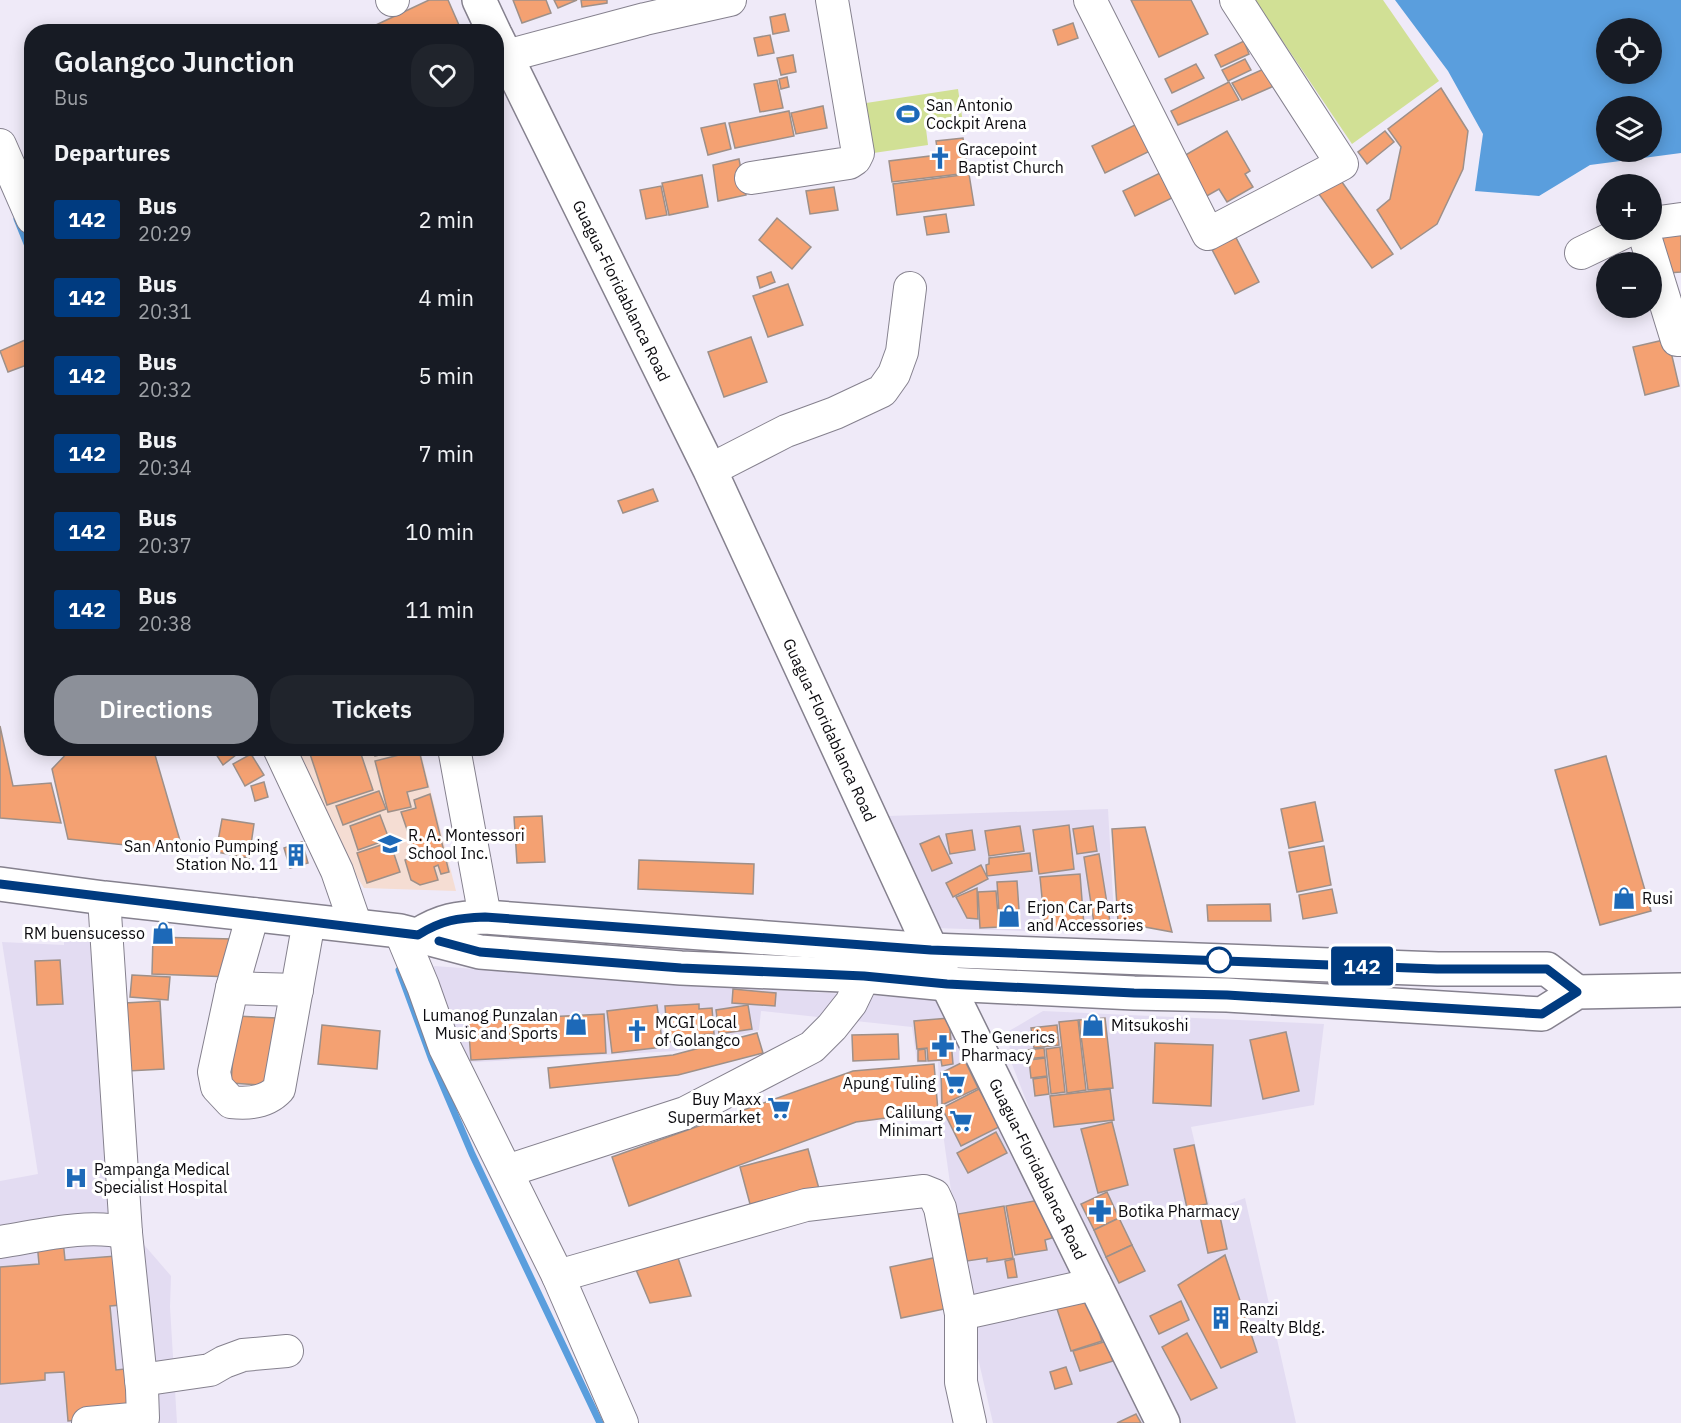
<!DOCTYPE html>
<meta charset="utf-8">
<style>
body{margin:0;font-family:"IBM Plex Sans",sans-serif;background:#20242c;color:#f1f3f6;height:100vh;display:flex;flex-direction:column;font-size:22px;white-space:nowrap}
*{box-sizing:border-box;margin:0}
p{font-size:20px;color:#9ea1a6}
.icon{flex:none;width:33px;height:33px;fill:none;stroke:currentColor;stroke-width:2;stroke-linecap:round;stroke-linejoin:round}
.map{position:relative;flex:1;overflow:hidden}
.sheet{position:absolute;left:24px;top:24px;width:480px;height:732px;display:flex;flex-direction:column;background:#171b24;border-radius:24px;box-shadow:0 3px 15px #0003}
.sheet>*{flex:none}
.badge{padding:0 12px;border-radius:4px;font-size:21px;line-height:39px}
.tools{position:absolute;left:1596px;top:18px;display:grid;gap:12px}
.tools a{display:grid;place-items:center;width:66px;height:66px;border-radius:50%;background:#171b24;box-shadow:0 3px 15px #0003;font-size:30px}
.map>.badge{position:absolute;translate:-50% -50%;box-shadow:0 0 0 3px #fff}
h2{padding:0 30px;font-size:22px;line-height:54px}
.round{display:grid;place-items:center;flex:none;width:63px;height:63px;border-radius:24px;background:#20242c}
.head{display:flex;align-items:center;justify-content:space-between;height:102px;padding:0 30px}
h1{font-size:28px;font-weight:600;line-height:45px}
.button{display:flex;gap:12px;margin-top:auto;padding:12px 30px}
.button a{flex:1;height:69px;border-radius:24px;background:#8c9099;color:#fff;font-size:24px;font-weight:600;line-height:69px;text-align:center}
.button a+a{background:#20242c;color:#f1f3f6}
ul{padding:0;list-style:none}
li{display:flex;align-items:center;gap:18px;height:78px;padding:0 30px}
li div{flex:1}
li b{display:block;font-size:22px}
li em{font-style:normal}
li .badge{min-width:66px;font-weight:700;text-align:center}
.map>svg:first-child{display:block}
.built{fill:#e3dcf2}
.education{fill:#f5ddd3}
.green{fill:#d1e095}
.water{fill:#5a9edd;fill-rule:evenodd}
.lines{fill:none;stroke-linecap:round;stroke-linejoin:round}
.stream{stroke:#5a9edd;stroke-width:7}
.building{fill:#f4a172;stroke:#9e9089;stroke-width:1.5}
.minor-casing{stroke:#85818e;stroke-width:34}
.major-casing{stroke:#85818e;stroke-width:36}
.highway-casing{stroke:#85818e;stroke-width:36}
.minor{stroke:#fff;stroke-width:32}
.major{stroke:#fff;stroke-width:33}
.highway{stroke:#fff;stroke-width:33}
.line-casing{stroke:#fff;stroke-width:14}
.line{stroke:#003b80;stroke-width:9}
.stop-dot{fill:#fff;stroke:#003b80;stroke-width:3}
.labels{text-anchor:middle;stroke-width:6;stroke-linejoin:round;paint-order:stroke}
.poi-label{font-size:16px;fill:#0c0b0f;stroke:#fff;text-anchor:start}
.street-label{font-size:16px;fill:#0c0b0f;stroke:#fff}
</style>
<div class="map">
<svg width="1681" height="1423" viewBox="0 0 1681 1423">
<rect width="100%" height="100%" fill="#efeaf8"/>
<!-- built -->
<g class="built">
<path d="M1108 809 1115 934 935 928 888 816Z"/>
<path d="M64 930 114 936 139 1239 171 1276 170 1307 177 1423H0V1181L38 1174 2 942 64 945Z"/>
<path d="M434 966 742 988 950 1000 1157 1423H993L969 1319 941 1119 938 1062 917 1063 912 1027 761 1011 759 1030 676 1051 458 1063 432 977Z"/>
<path d="M1043 1011 1324 1024 1314 1105 1191 1127 1211 1211 1245 1198 1296 1423H1179L1063 1195 1010 1059 1009 1031Z"/>
</g>
<!-- education -->
<path class="education" d="M287 749H420L456 891 364 888 308 799Z"/>
<!-- green -->
<g class="green">
<path d="M1255 0H1383L1439 81 1352 144Z"/>
<path d="M958 89 963 123 926 129 928 145 860 155 853 105Z"/>
</g>
<!-- water -->
<path class="water" d="M1395 0H1681V153L1590 165 1539 196 1475 191 1483 134 1448 71ZM1606 28H1652V74H1606ZM1606 106H1652V152H1606Z"/>
<g class="lines">
<!-- stream -->
<g class="stream">
<path d="M17 219 32 256"/>
<path d="M399 970 432 1060 472 1154 600 1423"/>
</g>
</g>
<!-- building -->
<g class="building">
<path d="M429 0H448L462 32H361Z"/>
<path d="M513 0H546L551 13 522 23Z"/>
<path d="M554 0H577L558 8Z"/>
<path d="M581 0H607V3L582 7Z"/>
<path d="M1131 0H1191L1208 34 1159 57Z"/>
<path d="M785 14 789 31 773 34 770 17Z"/>
<path d="M1073 23 1078 38 1058 45 1053 30Z"/>
<path d="M770 35 774 53 758 56 754 38Z"/>
<path d="M1244 41 1249 54 1221 67 1215 55Z"/>
<path d="M793 55 796 72 781 75 777 58Z"/>
<path d="M1245 59 1251 70 1228 81 1222 70Z"/>
<path d="M1196 64 1204 78 1172 93 1165 79Z"/>
<path d="M1273 65 1283 82 1242 100 1232 83Z"/>
<path d="M787 77 789 87 781 89 779 79Z"/>
<path d="M777 80 783 108 760 112 754 84Z"/>
<path d="M1229 82 1239 100 1178 125 1171 111Z"/>
<path d="M1441 88 1468 131 1463 169 1437 224 1401 249 1377 210 1390 199 1401 147 1388 129Z"/>
<path d="M823 106 827 128 796 134 791 113Z"/>
<path d="M789 111 794 136 735 148 729 123Z"/>
<path d="M725 123 731 149 708 155 701 128Z"/>
<path d="M1139 123 1152 150 1105 173 1092 146Z"/>
<path d="M1227 131 1250 171 1245 174 1253 187 1227 202 1219 189 1205 197 1182 157Z"/>
<path d="M1385 131 1394 142 1367 164 1358 152Z"/>
<path d="M963 138 968 173 892 182 889 161 938 155 936 141Z"/>
<path d="M739 159 746 195 718 201 713 165Z"/>
<path d="M1160 173 1172 198 1135 216 1123 191Z"/>
<path d="M969 174 974 205 897 215 893 184Z"/>
<path d="M702 175 708 207 669 215 662 183Z"/>
<path d="M1337 175 1393 254 1372 268 1316 190Z"/>
<path d="M661 186 667 215 646 219 640 190Z"/>
<path d="M834 187 838 210 810 214 806 191Z"/>
<path d="M946 214 949 232 927 235 924 217Z"/>
<path d="M777 218 811 247 792 269 759 240Z"/>
<path d="M1230 226 1259 282 1235 294 1206 238Z"/>
<path d="M1681 233V272L1668 273 1662 236Z"/>
<path d="M771 272 775 282 760 288 757 277Z"/>
<path d="M788 284 803 325 768 337 753 296Z"/>
<path d="M751 337 767 382 724 397 708 352Z"/>
<path d="M1668 339 1679 386 1645 395 1633 347Z"/>
<path d="M25 340 32 356V363L8 372 0 351Z"/>
<path d="M653 489 658 501 623 513 618 501Z"/>
<path d="M0 726 13 786 51 783 61 823 0 818Z"/>
<path d="M72 748H153L183 851 68 839 52 769Z"/>
<path d="M212 748H239L241 751 223 765Z"/>
<path d="M308 748H359L373 790 327 805Z"/>
<path d="M374 748H408L375 756Z"/>
<path d="M419 750 428 787 407 792 411 807 388 812 375 761Z"/>
<path d="M251 754 264 775 245 786 233 764Z"/>
<path d="M1606 756 1651 911 1600 925 1555 770Z"/>
<path d="M264 782 268 797 255 801 251 786Z"/>
<path d="M379 791 386 809 343 825 336 806Z"/>
<path d="M430 794 449 872 441 874 438 865 434 867 438 880 420 885 411 880 405 860 416 856 401 812 416 808 414 800Z"/>
<path d="M1315 802 1323 841 1289 848 1281 809Z"/>
<path d="M380 815 389 839 358 850 350 826Z"/>
<path d="M542 816 545 862 517 863 514 817Z"/>
<path d="M222 819 254 824 249 858 216 852Z"/>
<path d="M1069 825 1074 869 1039 874 1033 830Z"/>
<path d="M1020 826 1024 851 989 856 985 831Z"/>
<path d="M1093 826 1097 851 1077 854 1073 829Z"/>
<path d="M1145 827 1172 932 1118 922 1112 829Z"/>
<path d="M972 830 975 850 950 854 946 834Z"/>
<path d="M939 836 952 863 932 871 920 844Z"/>
<path d="M302 842 308 863 290 868 284 848Z"/>
<path d="M390 842 400 872 367 883 357 853Z"/>
<path d="M1324 846 1331 885 1297 892 1289 852Z"/>
<path d="M1030 853 1032 871 987 876 986 865 989 864V858Z"/>
<path d="M1099 854 1111 928 1095 930 1084 857Z"/>
<path d="M639 860 754 864 753 894 638 889Z"/>
<path d="M981 865 988 879 953 897 946 883Z"/>
<path d="M1080 874 1084 926 1045 929 1040 877Z"/>
<path d="M1017 881 1020 925 1000 926 997 882Z"/>
<path d="M977 888 978 919 967 918 956 897Z"/>
<path d="M1332 889 1337 913 1303 919 1299 895Z"/>
<path d="M996 891 999 927 980 928 978 892Z"/>
<path d="M1270 904 1271 921H1208L1207 905Z"/>
<path d="M153 937 232 939 231 977 152 974Z"/>
<path d="M60 960 63 1004 37 1005 35 961Z"/>
<path d="M132 975 170 977 168 1000 130 997Z"/>
<path d="M733 989 776 993 775 1006 732 1003Z"/>
<path d="M160 1001 164 1069 128 1071 125 1003Z"/>
<path d="M699 1004V1009L712 1008 714 1034 696 1035V1040L668 1042 665 1006Z"/>
<path d="M657 1005 663 1047 612 1053 607 1011Z"/>
<path d="M748 1005 752 1029 719 1034 716 1010Z"/>
<path d="M604 1014 606 1053 471 1060 468 1021Z"/>
<path d="M236 1016 277 1018 272 1086 231 1083Z"/>
<path d="M949 1018 953 1064 942 1066 941 1060 928 1061 927 1048 917 1049 914 1021Z"/>
<path d="M1105 1018 1113 1088 1088 1090 1079 1020Z"/>
<path d="M1078 1020 1086 1090 1067 1093 1059 1022Z"/>
<path d="M322 1025 380 1031 377 1069 318 1064Z"/>
<path d="M1057 1025 1059 1045 1034 1048 1031 1028Z"/>
<path d="M1286 1032 1299 1091 1263 1099 1250 1040Z"/>
<path d="M757 1033 763 1053 678 1075 550 1088 548 1068 673 1055Z"/>
<path d="M898 1034 899 1059 853 1061 852 1035Z"/>
<path d="M1155 1043 1213 1045 1211 1106 1153 1103Z"/>
<path d="M1060 1047 1065 1092 1051 1094 1046 1049Z"/>
<path d="M1044 1048 1045 1057 1027 1059V1050Z"/>
<path d="M925 1049 926 1061H918V1050Z"/>
<path d="M1045 1058 1047 1076 1031 1078 1029 1060Z"/>
<path d="M965 1061 978 1088 942 1105 941 1073Z"/>
<path d="M934 1064 938 1111 856 1122 629 1206 612 1157 853 1071Z"/>
<path d="M1047 1077 1049 1094 1035 1096 1033 1079Z"/>
<path d="M979 1089 999 1127 961 1146 942 1108Z"/>
<path d="M1110 1089 1114 1120 1054 1127 1050 1096Z"/>
<path d="M1112 1122 1128 1185 1098 1193 1081 1129Z"/>
<path d="M996 1132 1007 1153 968 1173 957 1153Z"/>
<path d="M1194 1145 1207 1204 1187 1208 1174 1149Z"/>
<path d="M808 1149 821 1196 753 1215 740 1167Z"/>
<path d="M1107 1192 1119 1218 1094 1230 1081 1204Z"/>
<path d="M1045 1199 1052 1238 1045 1240 1047 1250 1015 1255 1006 1206Z"/>
<path d="M1004 1206 1013 1258 987 1262V1258L967 1261 958 1214Z"/>
<path d="M1219 1212 1227 1249 1208 1253 1200 1216Z"/>
<path d="M1119 1218 1132 1245 1106 1257 1094 1230Z"/>
<path d="M63 1240 65 1260 116 1256 121 1305 110 1306 116 1370 125 1369 129 1416 68 1421 64 1372 45 1373V1380L0 1384V1267L39 1264 37 1242Z"/>
<path d="M1132 1245 1145 1271 1119 1283 1106 1257Z"/>
<path d="M675 1249 691 1296 650 1303 634 1265Z"/>
<path d="M1225 1255 1257 1352 1221 1368 1178 1285Z"/>
<path d="M938 1257 949 1308 901 1318 890 1267Z"/>
<path d="M1014 1259 1017 1277 1008 1278 1005 1261Z"/>
<path d="M1087 1296 1102 1341 1071 1351 1056 1306Z"/>
<path d="M1181 1301 1189 1320 1159 1334 1150 1316Z"/>
<path d="M1187 1333 1217 1388 1191 1400 1162 1347Z"/>
<path d="M1107 1341 1113 1361 1080 1371 1073 1351Z"/>
<path d="M1066 1367 1072 1384 1055 1389 1050 1372Z"/>
<path d="M1136 1414 1141 1423H1117Z"/>
</g>
<g class="lines">
<!-- minor casing -->
<g class="minor-casing">
<g id="minor">
<path d="M392 0H393"/>
<path d="M1090 0 1208 234 1342 164 1236 0"/>
<path d="M506 56 645 19 730 0"/>
<path d="M0 145 32 218"/>
<path d="M751 178 849 163 855 159 858 153 832 0"/>
<path d="M1652 223 1681 219"/>
<path d="M1643 230 1677 340H1681"/>
<path d="M1581 253 1629 230"/>
<path d="M710 470 786 431 835 413 882 391 894 374 902 352 910 288"/>
<path d="M279 748 337 871 356 926"/>
<path d="M454 748 485 917"/>
<path d="M253 914 232 988 214 1072 217 1087 231 1102C248 1104 267 1102 279 1089L309 921"/>
<path d="M400 931 423 986 445 1048 558 1276 622 1423"/>
<path d="M232 988 297 990"/>
<path d="M507 1171 685 1113 812 1047 832 1027 851 1003 864 976"/>
<path d="M0 1242C39 1236 87 1223 126 1233"/>
<path d="M558 1276 806 1205 924 1191 934 1195 940 1208 961 1314V1382L970 1423"/>
<path d="M961 1314 1095 1284"/>
<path d="M141 1380 210 1370 224 1362 243 1355 287 1351"/>
<path d="M88 1423 143 1418 142 1389 126 1233 104 898"/>
</g>
</g>
<!-- major casing -->
<g class="major-casing">
<g id="major">
<path d="M479 0 494 32"/>
<path id="s1" d="M496 36 710 470 947 984 1163 1423"/>
</g>
</g>
<!-- highway casing -->
<g class="highway-casing">
<g id="highway">
<path d="M0 884 104 898 400 931 480 952 681 968 864 976 947 984 1134 993 1227 995 1542 1014 1577 992 1681 990"/>
<path d="M418 935C442 920 457 918 485 917L931 950 1438 969H1547L1577 992"/>
</g>
</g>
<!-- minor -->
<use href="#minor" class="minor"/>
<!-- major -->
<use href="#major" class="major"/>
<!-- highway -->
<use href="#highway" class="highway"/>
</g>
<g class="lines">
<!-- line casing -->
<g class="line-casing">
<path id="line" d="M0 884 418 935C442 920 458 918 485 917L931 950 1437 969H1547L1577 992 1542 1014 1227 995 1134 993 947 984 864 976 681 968 480 952 439 941"/>
</g>
<!-- line -->
<use href="#line" class="line"/>
</g>
<!-- icons -->
<defs>
<g id="stadium-bare" transform="scale(1.8)"><path d="M0-5a6.5 5 0 1 0 0 10a6.5 5 0 1 0 0-10ZM-3.5-1.8h7v3.6h-7Z" fill="#1d69b8" stroke="#fff" stroke-width="2.5" paint-order="stroke"/></g>
<g id="church-bare" transform="scale(1.8)"><path d="M-1.2-6h2.4v3.5h3.3v2.4h-3.3V6h-2.4V-.1h-3.3v-2.4h3.3Z" fill="#1d69b8" stroke="#fff" stroke-width="2.5" paint-order="stroke"/></g>
<g id="school-bare" transform="scale(1.8)"><path d="M0-5L7-2L0 1L-7-2ZM-4 1L0 2.5L4 1V4Q0 6-4 4Z" fill="#1d69b8" stroke="#fff" stroke-width="2.5" paint-order="stroke"/></g>
<g id="building-bare" transform="scale(1.8)"><path d="M-4-6H4V6H1V3H-1V6H-4ZM-2.5-4.3h1.7v1.8h-1.7ZM.8-4.3h1.7v1.8H.8ZM-2.5-1h1.7V.8h-1.7ZM.8-1h1.7V.8H.8Z" fill="#1d69b8" stroke="#fff" stroke-width="2.5" paint-order="stroke"/></g>
<g id="shop-bare" transform="scale(1.8)"><path d="M-5-2.5h2.3a2.7 3.5 0 0 1 5.4 0H5L5.5 6h-11ZM-1.5-2.5h3a1.5 2.3 0 0 0-3 0Z" fill="#1d69b8" stroke="#fff" stroke-width="2.5" paint-order="stroke"/></g>
<g id="pharmacy-bare" transform="scale(1.8)"><path d="M-2-6h4v4h4v4h-4v4h-4v-4h-4v-4h4Z" fill="#1d69b8" stroke="#fff" stroke-width="2.5" paint-order="stroke"/></g>
<g id="supermarket-bare" transform="scale(1.8)"><path d="M-6-5.5h2.5l.6 2H6L4.5 2H-2.5L-4.4-4H-6ZM-1.5 3.2a1.3 1.3 0 1 0 .1 0ZM3 3.2a1.3 1.3 0 1 0 .1 0Z" fill="#1d69b8" stroke="#fff" stroke-width="2.5" paint-order="stroke"/></g>
<g id="hospital-bare" transform="scale(1.8)"><path d="M-5-5h3v3.5h4V-5h3V5h-3V1.5h-4V5h-3Z" fill="#1d69b8" stroke="#fff" stroke-width="2.5" paint-order="stroke"/></g>
</defs>
<g fill-rule="evenodd">
<use href="#stadium-bare" x="908" y="114"/>
<use href="#church-bare" x="940" y="158"/>
<use href="#school-bare" x="390" y="844"/>
<use href="#building-bare" x="296" y="855"/>
<use href="#shop-bare" x="1624" y="898"/>
<use href="#shop-bare" x="1009" y="916"/>
<use href="#shop-bare" x="163" y="933"/>
<use href="#shop-bare" x="576" y="1024"/>
<use href="#shop-bare" x="1093" y="1025"/>
<use href="#church-bare" x="637" y="1031"/>
<use href="#pharmacy-bare" x="943" y="1046"/>
<use href="#supermarket-bare" x="954" y="1083"/>
<use href="#supermarket-bare" x="779" y="1108"/>
<use href="#supermarket-bare" x="961" y="1121"/>
<use href="#hospital-bare" x="76" y="1178"/>
<use href="#pharmacy-bare" x="1100" y="1211"/>
<use href="#building-bare" x="1221" y="1318"/>
</g>
<!-- markers -->
<circle class="stop-dot" cx="1219" cy="960" r="12"/>
<g class="labels">
<!-- poi labels -->
<g class="poi-label">
<text x="926" y="111">San Antonio<tspan x="926" dy="18">Cockpit Arena</tspan></text>
<text x="958" y="155">Gracepoint<tspan x="958" dy="18">Baptist Church</tspan></text>
<text x="408" y="841">R. A. Montessori<tspan x="408" dy="18">School Inc.</tspan></text>
<text x="278" y="852" text-anchor="end">San Antonio Pumping<tspan x="278" dy="18">Station No. 11</tspan></text>
<text x="1642" y="904">Rusi</text>
<text x="1027" y="913">Erjon Car Parts<tspan x="1027" dy="18">and Accessories</tspan></text>
<text x="145" y="939" text-anchor="end">RM buensucesso</text>
<text x="558" y="1021" text-anchor="end">Lumanog Punzalan<tspan x="558" dy="18">Music and Sports</tspan></text>
<text x="655" y="1028">MCGI Local<tspan x="655" dy="18">of Golangco</tspan></text>
<text x="1111" y="1031">Mitsukoshi</text>
<text x="961" y="1043">The Generics<tspan x="961" dy="18">Pharmacy</tspan></text>
<text x="936" y="1089" text-anchor="end">Apung Tuling</text>
<text x="761" y="1105" text-anchor="end">Buy Maxx<tspan x="761" dy="18">Supermarket</tspan></text>
<text x="943" y="1118" text-anchor="end">Calilung<tspan x="943" dy="18">Minimart</tspan></text>
<text x="94" y="1175">Pampanga Medical<tspan x="94" dy="18">Specialist Hospital</tspan></text>
<text x="1118" y="1217">Botika Pharmacy</text>
<text x="1239" y="1315">Ranzi<tspan x="1239" dy="18">Realty Bldg.</tspan></text>
</g>
<!-- street labels -->
<g class="street-label">
<text dy="6" stroke="none"><textPath href="#s1" startOffset="284">Guagua-Floridablanca Road</textPath></text>
<text dy="6" stroke="none"><textPath href="#s1" startOffset="770">Guagua-Floridablanca Road</textPath></text>
<text dy="6" stroke="none"><textPath href="#s1" startOffset="1256">Guagua-Floridablanca Road</textPath></text>
</g>
</g>
</svg>
<div class="tools">
<a><svg class="icon" aria-label="locate" viewBox="0 0 24 24"><circle cx="12" cy="12" r="6"/><path d="M12 2v4M12 18v4M2 12h4M18 12h4"/></svg></a>
<a><svg class="icon" aria-label="layers" viewBox="0 0 24 24"><path d="M12 4l9 5-9 5-9-5zM3 14l9 5 9-5"/></svg></a>
<a>+</a>
<a>−</a>
</div>
<b class="badge" style="left:1362px;top:966px;background:#003b80;color:#fff">142</b>
<section class="sheet">
<div class="head"><div><h1>Golangco Junction</h1><p>Bus</p></div><a class="round"><svg class="icon" aria-label="heart" viewBox="0 0 24 24"><path d="M12 20l-8-8c-3-5 5-10 8-4 3-6 11-1 8 4z"/></svg></a></div>
<h2>Departures</h2>
<ul>
<li><span class="badge" style="background:#003b80;color:#fff">142</span><div><b>Bus</b><p>20:29</p></div><em>2 min</em></li>
<li><span class="badge" style="background:#003b80;color:#fff">142</span><div><b>Bus</b><p>20:31</p></div><em>4 min</em></li>
<li><span class="badge" style="background:#003b80;color:#fff">142</span><div><b>Bus</b><p>20:32</p></div><em>5 min</em></li>
<li><span class="badge" style="background:#003b80;color:#fff">142</span><div><b>Bus</b><p>20:34</p></div><em>7 min</em></li>
<li><span class="badge" style="background:#003b80;color:#fff">142</span><div><b>Bus</b><p>20:37</p></div><em>10 min</em></li>
<li><span class="badge" style="background:#003b80;color:#fff">142</span><div><b>Bus</b><p>20:38</p></div><em>11 min</em></li>
</ul>
<div class="button"><a>Directions</a><a>Tickets</a></div>
</section>
</div>
